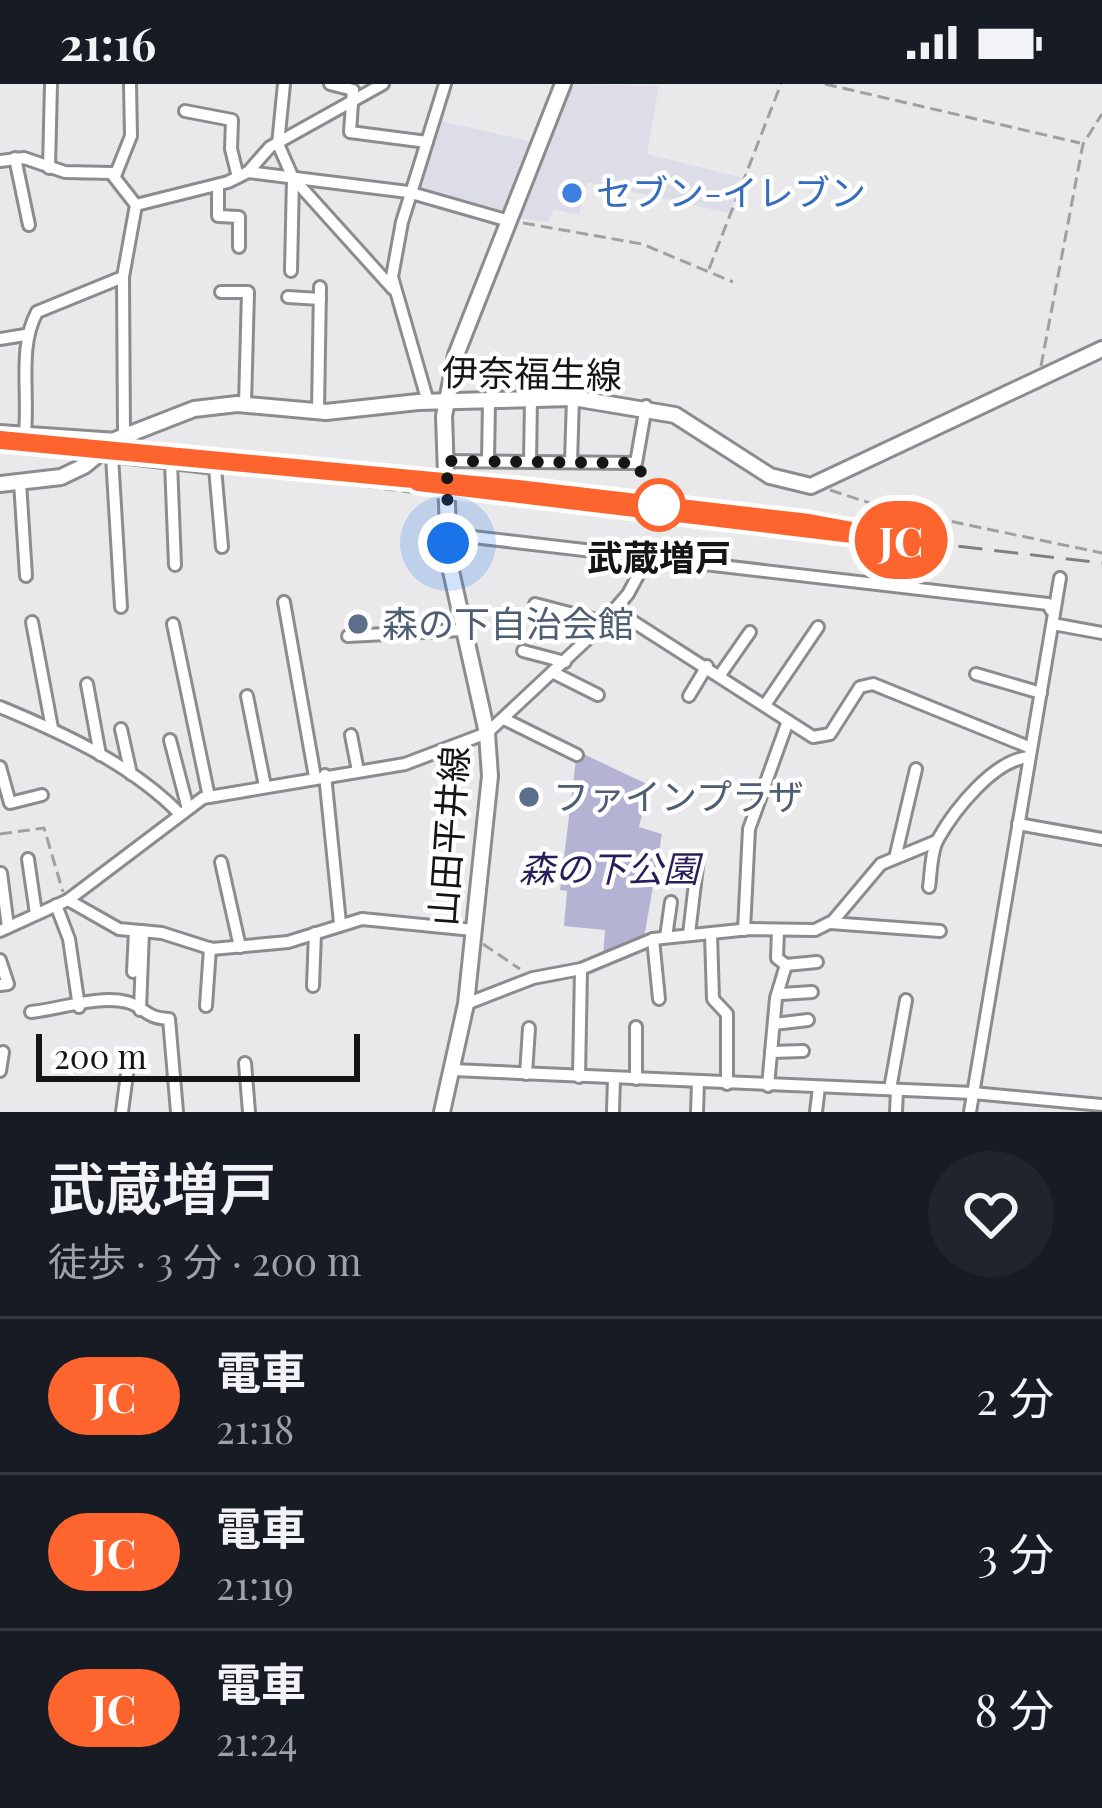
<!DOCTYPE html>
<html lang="ja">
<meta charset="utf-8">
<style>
body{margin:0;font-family:"Playfair Display","Noto Sans JP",serif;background:#20242c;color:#f1f3f6;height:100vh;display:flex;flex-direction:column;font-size:45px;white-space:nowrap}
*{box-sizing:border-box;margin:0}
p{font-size:39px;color:#9ea1a6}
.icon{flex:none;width:66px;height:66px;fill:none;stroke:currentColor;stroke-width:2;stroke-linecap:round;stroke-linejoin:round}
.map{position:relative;height:1028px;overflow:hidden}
.panel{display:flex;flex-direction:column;background:#171b24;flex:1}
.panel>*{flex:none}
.badge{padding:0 24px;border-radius:39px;font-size:42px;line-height:78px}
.scale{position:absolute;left:36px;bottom:30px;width:324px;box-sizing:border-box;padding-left:12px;border:6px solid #151516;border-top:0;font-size:33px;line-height:42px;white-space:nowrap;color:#151516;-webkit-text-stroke:9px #fff;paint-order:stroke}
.you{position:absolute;width:60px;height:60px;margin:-30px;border:9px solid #fff;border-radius:50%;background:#1a73e8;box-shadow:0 0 0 18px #1a73e833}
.map>.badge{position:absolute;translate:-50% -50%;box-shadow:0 0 0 6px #fff}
.round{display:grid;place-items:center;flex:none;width:126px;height:126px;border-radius:63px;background:#20242c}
.head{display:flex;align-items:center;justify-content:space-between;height:204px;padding:0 48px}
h1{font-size:57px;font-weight:600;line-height:90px}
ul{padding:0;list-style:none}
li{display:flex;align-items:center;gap:36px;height:156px;padding:0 48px;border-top:3px solid #363941}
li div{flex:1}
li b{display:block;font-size:45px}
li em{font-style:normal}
li .badge{min-width:132px;font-weight:700;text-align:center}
.status{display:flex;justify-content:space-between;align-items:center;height:84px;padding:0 60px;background:#171b24;direction:ltr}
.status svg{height:33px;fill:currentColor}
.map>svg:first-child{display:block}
.built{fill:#dddde7}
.green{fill:#b5b3d4}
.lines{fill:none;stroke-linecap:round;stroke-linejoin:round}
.minor-casing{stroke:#8c8c8e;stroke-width:16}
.major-casing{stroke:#8c8c8e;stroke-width:20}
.path{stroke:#a0a0a2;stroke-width:3;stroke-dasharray:12 6;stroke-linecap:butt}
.minor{stroke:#fff;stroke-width:10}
.major{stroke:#fff;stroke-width:14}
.rail{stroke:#808082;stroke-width:3;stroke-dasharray:24 12;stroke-linecap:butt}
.line-casing{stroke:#fff;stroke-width:27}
.line{stroke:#fe642e;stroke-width:18}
.walk{stroke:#151516;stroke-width:12;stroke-dasharray:0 21.6}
.shop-dot{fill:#3f7fe0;stroke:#fff;stroke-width:4.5}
.stop-dot{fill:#fff;stroke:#fe642e;stroke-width:6}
.service-dot{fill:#5c6f8a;stroke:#fff;stroke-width:4.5}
.labels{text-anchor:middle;stroke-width:9;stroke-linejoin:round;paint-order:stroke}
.shop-label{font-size:36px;fill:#366cbe;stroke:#fff;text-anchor:start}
.street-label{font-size:36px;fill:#151516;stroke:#fff}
.stop-label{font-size:36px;font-weight:bold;fill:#151516;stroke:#fff}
.service-label{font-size:36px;fill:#4e5e75;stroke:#fff;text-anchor:start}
.park-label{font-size:36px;font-style:italic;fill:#2a1d5a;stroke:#fff}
</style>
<div class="status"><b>21:16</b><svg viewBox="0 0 49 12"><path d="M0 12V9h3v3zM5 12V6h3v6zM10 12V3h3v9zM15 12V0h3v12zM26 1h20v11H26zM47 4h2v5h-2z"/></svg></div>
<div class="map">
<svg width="1102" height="1028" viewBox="0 0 1102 1028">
<rect width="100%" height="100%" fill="#e9e9ec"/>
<!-- built -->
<g class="built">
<path d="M571 0 659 2 647 70 743 94 729 129 587 98 579 131 554 125 548 138 519 134Z"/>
<path d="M437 36 533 58 503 132 417 105Z"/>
</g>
<!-- green -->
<path class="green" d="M577 667 649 701 639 743 662 750 644 854 603 873 605 846 564 842 567 807 560 806Z"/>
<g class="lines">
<!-- minor casing -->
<g class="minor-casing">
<g id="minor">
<path d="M284 0 278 60 293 94 291 187"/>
<path d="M330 0 353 6 350 48 427 58"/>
<path d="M185 27 232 36 231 65 238 93"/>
<path d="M15 74 29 141"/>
<path d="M0 77 24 74 65 88 111 89 136 121 123 193 124 352"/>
<path d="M49 84 51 0"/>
<path d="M248 88 408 108 509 137"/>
<path d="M115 92 131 52 130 0"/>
<path d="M293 94 393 205"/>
<path d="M218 101V132L239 133V163"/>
<path d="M136 121 228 98 248 88 270 63 383 0"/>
<path d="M221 208H248L245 320"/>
<path d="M288 213 320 215"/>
<path d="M0 255 25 251"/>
<path d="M428 318 392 193 402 138 445 0"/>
<path d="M318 327 320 203"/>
<path d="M0 347 117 355"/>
<path d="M25 348C29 308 18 263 37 228L123 193"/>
<path d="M106 370 112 372 121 523"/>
<path d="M112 372 215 384 222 463"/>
<path d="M447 377 636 379 646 322"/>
<path d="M488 377 489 318"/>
<path d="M171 378 175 481"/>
<path d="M530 378 531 314"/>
<path d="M571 378 573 314"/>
<path d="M20 398 26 492"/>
<path d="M447 450 1048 520 1051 526"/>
<path d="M284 518 315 693"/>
<path d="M535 520 604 538"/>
<path d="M615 526 813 653 830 650 860 603 873 600 1031 664"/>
<path d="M32 538 52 644"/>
<path d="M173 540 209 713"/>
<path d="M1053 540 1102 549"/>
<path d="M348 552 462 546"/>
<path d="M523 567 565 578"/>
<path d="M554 589 598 611"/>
<path d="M976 590 1041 609"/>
<path d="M720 591 750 548"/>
<path d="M87 600 100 671"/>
<path d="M247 612 265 702"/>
<path d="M689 612 707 582"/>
<path d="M765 621 818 543"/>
<path d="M0 623C63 649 131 680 180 730"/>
<path d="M504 635 577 671"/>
<path d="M121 645 131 690"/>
<path d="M351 651 358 687"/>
<path d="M170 656 188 725"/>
<path d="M0 683 10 719 42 711"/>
<path d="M325 691 340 839"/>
<path d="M1018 740 1102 755"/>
<path d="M896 770 916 685"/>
<path d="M28 775 36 830"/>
<path d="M221 778 240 863"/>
<path d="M1 789 8 843"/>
<path d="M929 803C931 789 931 767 938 755 955 725 994 676 1029 673"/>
<path d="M68 816 119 845 162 849 212 865 288 858 362 835 473 846"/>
<path d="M56 821 69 855 79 923"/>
<path d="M830 839 940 847"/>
<path d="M744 846 749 745 788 637"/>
<path d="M0 847 68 816 203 714 405 680 487 649 595 548 628 510 649 471"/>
<path d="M689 850 698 774"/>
<path d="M711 850 713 915 727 930V1000"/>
<path d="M666 853 671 818"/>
<path d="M653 855 659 915"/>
<path d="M0 876 8 900 0 901"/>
<path d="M786 881 817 878"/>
<path d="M133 888 135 847"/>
<path d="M313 902 315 849"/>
<path d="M781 910 812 908"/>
<path d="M466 920 533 894 581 885 653 855 750 845 815 846 833 837 881 780 937 757"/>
<path d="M206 922 210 864"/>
<path d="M140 926 143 847"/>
<path d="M31 928C60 925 99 911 127 918 146 923 144 934 169 935L177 1028"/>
<path d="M774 940 808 936"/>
<path d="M771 968 803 967"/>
<path d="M245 979 249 1028"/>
<path d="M453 986 973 1009 1102 1021"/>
<path d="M0 987 3 968"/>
<path d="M526 990 529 944"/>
<path d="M579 993 581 885"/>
<path d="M636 995V943"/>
<path d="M768 1002 776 914 786 881 777 874 778 846"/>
<path d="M890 1005 906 916"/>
<path d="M122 1028 127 990"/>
<path d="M613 1028 614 994"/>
<path d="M697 1028 698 998"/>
<path d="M816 1028 819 1003"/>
<path d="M896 1028 897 1006"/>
<path d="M970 1028 1060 494"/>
</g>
</g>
<!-- major casing -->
<g class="major-casing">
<g id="major">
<path d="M0 400 61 393 84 382 117 355 194 325 237 320 326 328 418 318 573 314 675 331 770 392 811 402 1102 265"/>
<path d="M442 1028 466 920 490 692 487 649 449 478 444 332 456 271 563 0"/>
</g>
</g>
<!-- path -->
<g class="path">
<path d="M825 0 1080 59"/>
<path d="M523 139 642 160 733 198"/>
<path d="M709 185 781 0"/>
<path d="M1041 282 1083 60 1102 30"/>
<path d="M223 385 434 411"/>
<path d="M830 406 882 423 1102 469"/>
<path d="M648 444 649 438"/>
<path d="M0 750 44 744 63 808"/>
<path d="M483 860 520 885"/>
</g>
<!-- minor -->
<use href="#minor" class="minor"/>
<!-- major -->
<use href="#major" class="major"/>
<!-- rail -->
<g class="rail">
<path d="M0 356 518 405 809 439 901 456"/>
<path d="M887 454 1102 479"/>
</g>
</g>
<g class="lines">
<!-- line casing -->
<g class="line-casing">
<path id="line" d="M0 356 518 405 809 439 902 456 418 398"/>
</g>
<!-- line -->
<use href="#line" class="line"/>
<!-- walk -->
<path class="walk" d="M448 459 447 377 636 379 659 421"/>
</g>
<!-- markers -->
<circle class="shop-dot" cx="572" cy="109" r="12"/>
<circle class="stop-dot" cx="659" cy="421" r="24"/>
<g class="service-dot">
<circle cx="358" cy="540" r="12"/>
<circle cx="529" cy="713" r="12"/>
</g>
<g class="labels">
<!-- shop labels -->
<g class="shop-label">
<text x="596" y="122">セブン-イレブン</text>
</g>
<!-- street labels -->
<g class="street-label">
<text transform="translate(532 290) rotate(1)" y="13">伊奈福生線</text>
<text transform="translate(449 752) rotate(-86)" y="13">山田平井線</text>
</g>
<!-- stop labels -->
<g class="stop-label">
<text x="659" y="487">武蔵増戸</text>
</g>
<!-- service labels -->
<g class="service-label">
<text x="382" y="553">森の下自治会館</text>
<text x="553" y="726">ファインプラザ</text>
</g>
<!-- park labels -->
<g class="park-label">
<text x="609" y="798">森の下公園</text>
</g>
</g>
</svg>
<div class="scale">200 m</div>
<div class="you" style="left:448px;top:459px"></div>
<b class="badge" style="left:901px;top:456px;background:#fe642e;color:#fff">JC</b>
</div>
<section class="panel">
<div class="head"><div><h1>武蔵増戸</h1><p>徒歩 · 3 分 · 200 m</p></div><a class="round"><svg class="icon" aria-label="heart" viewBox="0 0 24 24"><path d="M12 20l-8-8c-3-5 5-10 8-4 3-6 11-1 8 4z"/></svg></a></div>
<ul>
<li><span class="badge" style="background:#fe642e;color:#fff">JC</span><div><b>電車</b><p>21:18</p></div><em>2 分</em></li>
<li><span class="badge" style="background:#fe642e;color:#fff">JC</span><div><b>電車</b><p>21:19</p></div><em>3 分</em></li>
<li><span class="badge" style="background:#fe642e;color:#fff">JC</span><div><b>電車</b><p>21:24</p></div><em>8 分</em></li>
</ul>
</section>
